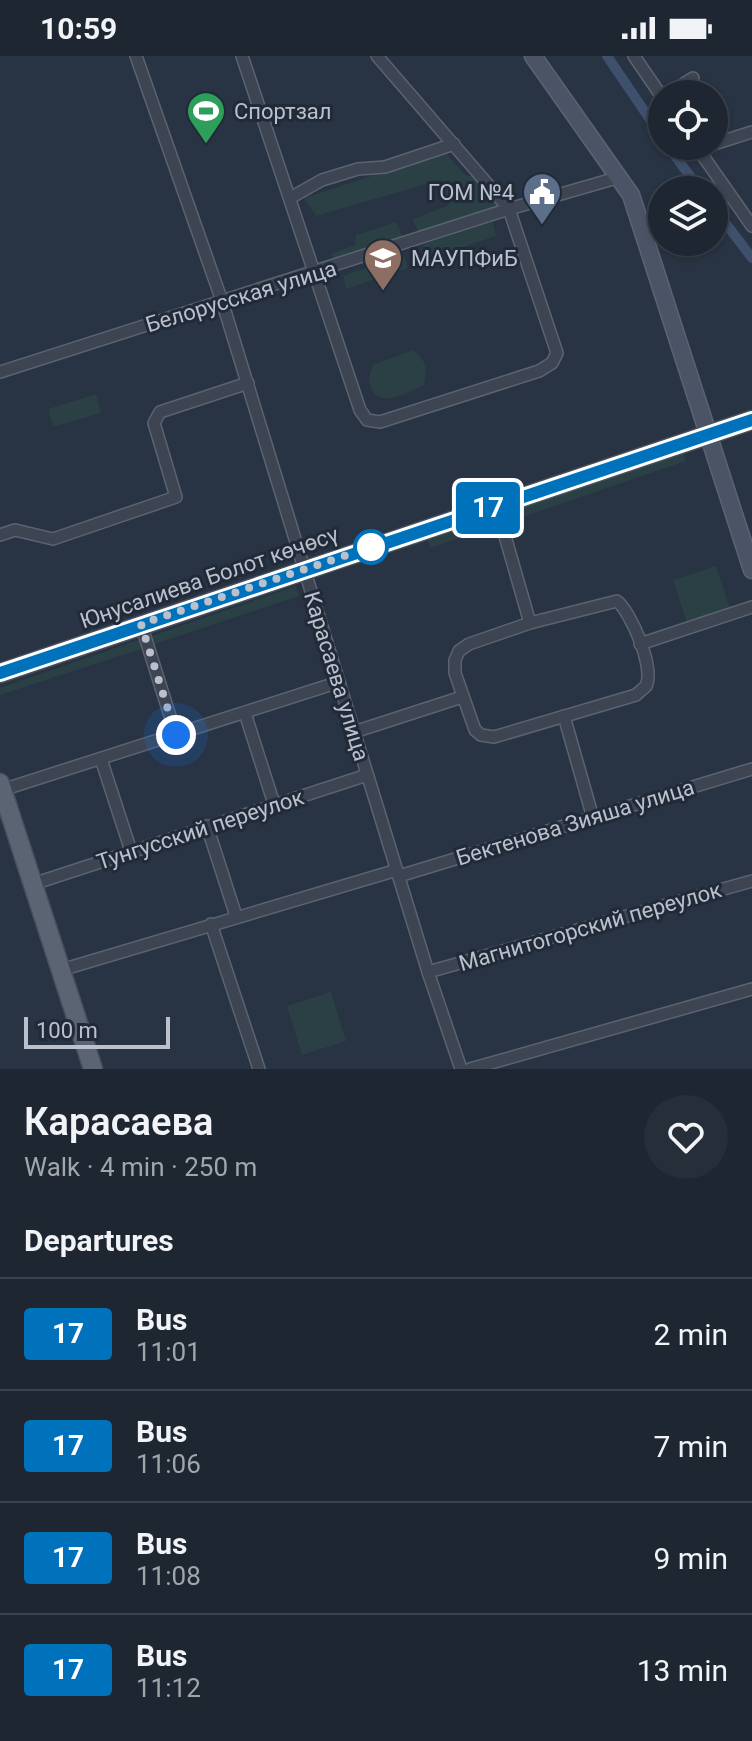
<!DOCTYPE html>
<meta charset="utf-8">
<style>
body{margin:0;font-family:Roboto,sans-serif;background:#262e3a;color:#f1f3f6;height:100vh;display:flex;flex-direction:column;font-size:30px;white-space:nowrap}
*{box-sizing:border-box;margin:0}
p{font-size:26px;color:#a1a5ac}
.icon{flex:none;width:44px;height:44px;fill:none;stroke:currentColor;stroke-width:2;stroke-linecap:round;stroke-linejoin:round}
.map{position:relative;height:1013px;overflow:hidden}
.panel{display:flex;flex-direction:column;background:#1e2632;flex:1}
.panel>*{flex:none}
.badge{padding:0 16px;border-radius:6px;font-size:28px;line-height:52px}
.controls{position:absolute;left:648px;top:24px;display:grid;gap:16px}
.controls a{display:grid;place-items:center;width:80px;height:80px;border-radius:50%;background:#1e2632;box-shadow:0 2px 6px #0004,0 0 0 2px #3c434d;font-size:40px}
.scale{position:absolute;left:24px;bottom:20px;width:146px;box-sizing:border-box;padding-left:8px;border:4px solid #bac1cc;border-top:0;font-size:22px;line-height:28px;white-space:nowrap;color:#bac1cc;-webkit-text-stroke:6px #212a38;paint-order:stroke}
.you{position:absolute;width:40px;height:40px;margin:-20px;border:6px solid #fff;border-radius:50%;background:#1a73e8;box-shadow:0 0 0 12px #1a73e833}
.map>.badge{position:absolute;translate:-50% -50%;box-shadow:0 0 0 4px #fff}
h2{padding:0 24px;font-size:30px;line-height:72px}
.round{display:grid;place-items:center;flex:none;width:84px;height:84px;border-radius:42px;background:#262e3a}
.headline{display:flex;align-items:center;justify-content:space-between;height:136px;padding:0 24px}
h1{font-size:38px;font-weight:600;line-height:60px}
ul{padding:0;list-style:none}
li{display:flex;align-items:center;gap:24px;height:112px;padding:0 24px;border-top:2px solid #3c434d}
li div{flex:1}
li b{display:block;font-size:30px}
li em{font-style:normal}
li .badge{min-width:88px;font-weight:700;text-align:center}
.status{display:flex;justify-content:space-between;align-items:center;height:56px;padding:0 40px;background:#1e2632;direction:ltr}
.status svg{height:22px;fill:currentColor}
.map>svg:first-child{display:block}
.green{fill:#2a4044}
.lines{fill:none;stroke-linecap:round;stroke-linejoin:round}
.canal{stroke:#3f506c;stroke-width:10}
.minor-casing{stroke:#5b6370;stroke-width:14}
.secondary-casing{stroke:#5b6370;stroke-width:19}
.primary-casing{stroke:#464e5c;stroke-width:21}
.minor{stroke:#3d4553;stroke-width:11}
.secondary{stroke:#4b5466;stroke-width:16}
.primary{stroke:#5b6473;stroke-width:18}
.line-casing{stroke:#fff;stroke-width:18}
.line{stroke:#0072bc;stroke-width:12}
.walk{stroke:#bac1cc;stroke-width:8;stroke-dasharray:0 14.4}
.stop-dot{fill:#fff;stroke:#0072bc;stroke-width:4}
.labels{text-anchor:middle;stroke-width:6;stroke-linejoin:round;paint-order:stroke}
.poi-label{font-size:22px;fill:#bac1cc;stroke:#212a38;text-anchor:start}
.street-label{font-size:22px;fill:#bac1cc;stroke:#212a38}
</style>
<div class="status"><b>10:59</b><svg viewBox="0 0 49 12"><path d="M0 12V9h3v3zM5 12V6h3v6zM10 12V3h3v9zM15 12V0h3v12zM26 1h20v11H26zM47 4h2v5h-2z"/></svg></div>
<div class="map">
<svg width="752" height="1013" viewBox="0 0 752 1013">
<rect width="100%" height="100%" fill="#283343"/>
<!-- green -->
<g class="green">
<path d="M445 96 466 120H474L503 152 419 179 413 163 449 149 440 124 316 160 304 142Z"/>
<path d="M396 166 404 183 337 205 330 198 355 189 356 179Z"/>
<path d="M493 166 496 180 427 203 423 188Z"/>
<path d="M404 199 408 212 346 233 343 220Z"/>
<path d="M413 294C426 302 428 315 424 329 409 335 383 353 372 334 367 325 370 317 373 309Z"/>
<path d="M96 338 101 357 53 371 48 353Z"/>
<path d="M683 397 686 405 505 467 504 458Z"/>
<path d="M490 464 496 470 430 492 428 484Z"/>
<path d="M716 510 730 552 687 567 673 524Z"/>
<path d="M296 530 299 540 152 589 149 581Z"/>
<path d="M141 583 144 592 0 639V632Z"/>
<path d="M331 936 346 985 302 999 287 950Z"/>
</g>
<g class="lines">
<!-- canal -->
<g class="canal">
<path d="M607 0 662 81"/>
<path d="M668 90 700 134"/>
<path d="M714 152 752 202"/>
</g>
<!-- minor casing -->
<g class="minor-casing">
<g id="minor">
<path d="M136 0 222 245 428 916 461 1013"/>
<path d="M242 0 360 354 367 364 380 366 539 315 552 307 557 297 509 153 377 0"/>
<path d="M634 0 662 41"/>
<path d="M668 38 693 22"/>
<path d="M714 88 752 76"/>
<path d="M696 90 752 170"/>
<path d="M290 142 322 124 358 113 385 111 454 88"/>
<path d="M0 316 509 153 620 121"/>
<path d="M496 449 530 567"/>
<path d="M0 479 15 474 53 483 176 441 154 367 160 356 248 327"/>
<path d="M617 545C631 556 655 612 646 630 645 631 637 638 636 639L494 681 481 679 475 674 455 617V604L459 595 469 588 530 567Z"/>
<path d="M141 568 176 679"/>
<path d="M640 588 752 551"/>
<path d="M245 657 274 748"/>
<path d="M564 660 593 762"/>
<path d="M354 676 462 641"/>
<path d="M101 703 131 795"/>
<path d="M2 734 339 626"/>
<path d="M207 770 236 860"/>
<path d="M399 820 752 713"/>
<path d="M33 828 367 719"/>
<path d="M211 868 259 1013"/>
<path d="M61 914 397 814"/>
<path d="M428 916 752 825"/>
<path d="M470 1013 752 933"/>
</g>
</g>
<!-- secondary casing -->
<g class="secondary-casing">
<path id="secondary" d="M533 0 631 139 752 514"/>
</g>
<!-- primary casing -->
<g class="primary-casing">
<g id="primary">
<path d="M0 617 752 364"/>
<path d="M0 727 93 1013"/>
</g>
</g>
<!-- minor -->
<use href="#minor" class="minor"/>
<!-- secondary -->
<use href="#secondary" class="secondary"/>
<!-- primary -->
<use href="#primary" class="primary"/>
</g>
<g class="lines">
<!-- line casing -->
<g class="line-casing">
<path id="line" d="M0 617 752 364"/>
</g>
<!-- line -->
<use href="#line" class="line"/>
<!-- walk -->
<path class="walk" d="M176 679 141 568 374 490 371 491"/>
</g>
<!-- icons -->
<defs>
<g id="stadium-pin" transform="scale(2)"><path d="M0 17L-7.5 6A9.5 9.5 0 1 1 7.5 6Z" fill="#2e9e5b" stroke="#212a38"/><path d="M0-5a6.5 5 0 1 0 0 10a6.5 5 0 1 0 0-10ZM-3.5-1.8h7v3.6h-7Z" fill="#fff"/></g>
<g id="civic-pin" transform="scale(2)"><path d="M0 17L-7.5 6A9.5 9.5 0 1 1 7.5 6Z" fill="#5c6f8a" stroke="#212a38"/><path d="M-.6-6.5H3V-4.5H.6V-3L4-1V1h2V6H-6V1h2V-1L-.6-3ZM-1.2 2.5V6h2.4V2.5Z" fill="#fff"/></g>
<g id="university-pin" transform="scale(2)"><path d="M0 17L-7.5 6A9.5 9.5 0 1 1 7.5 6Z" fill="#8d6e63" stroke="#212a38"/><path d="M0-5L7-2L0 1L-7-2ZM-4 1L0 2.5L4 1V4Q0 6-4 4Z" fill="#fff"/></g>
</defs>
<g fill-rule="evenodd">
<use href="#stadium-pin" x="206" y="55"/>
<use href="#civic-pin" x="542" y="136"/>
<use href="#university-pin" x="383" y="202"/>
</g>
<!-- markers -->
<circle class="stop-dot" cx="371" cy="491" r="16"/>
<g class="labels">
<!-- poi labels -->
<g class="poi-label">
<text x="234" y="63">Спортзал</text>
<text x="514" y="144" text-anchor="end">ГОМ №4</text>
<text x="411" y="210">МАУПФиБ</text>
</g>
<!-- street labels -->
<g class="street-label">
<text transform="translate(241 240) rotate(-17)" y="8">Белорусская улица</text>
<text transform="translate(209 521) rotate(-19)" y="8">Юнусалиева Болот көчөсү</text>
<text transform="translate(337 620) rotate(73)" y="8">Карасаева улица</text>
<text transform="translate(575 766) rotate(-17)" y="8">Бектенова Зияша улица</text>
<text transform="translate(200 773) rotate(-18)" y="8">Тунгусский переулок</text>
<text transform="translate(590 870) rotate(-16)" y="8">Магнитогорский переулок</text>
</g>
</g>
</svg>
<div class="controls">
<a><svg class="icon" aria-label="locate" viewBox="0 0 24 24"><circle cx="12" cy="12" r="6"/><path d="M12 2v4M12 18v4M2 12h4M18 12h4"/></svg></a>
<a><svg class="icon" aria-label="layers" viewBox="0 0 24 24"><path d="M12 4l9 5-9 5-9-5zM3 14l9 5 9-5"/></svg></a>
</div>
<div class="scale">100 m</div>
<div class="you" style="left:176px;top:679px"></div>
<b class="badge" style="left:488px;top:452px;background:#0072bc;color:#fff">17</b>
</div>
<section class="panel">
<div class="headline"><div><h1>Карасаева</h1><p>Walk · 4 min · 250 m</p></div><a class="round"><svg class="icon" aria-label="heart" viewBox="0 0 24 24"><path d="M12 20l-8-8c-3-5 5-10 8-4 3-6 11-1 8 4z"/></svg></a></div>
<h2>Departures</h2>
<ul>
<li><span class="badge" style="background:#0072bc;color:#fff">17</span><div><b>Bus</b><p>11:01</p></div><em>2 min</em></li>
<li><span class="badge" style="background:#0072bc;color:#fff">17</span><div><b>Bus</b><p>11:06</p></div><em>7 min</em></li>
<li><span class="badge" style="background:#0072bc;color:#fff">17</span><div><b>Bus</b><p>11:08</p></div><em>9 min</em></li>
<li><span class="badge" style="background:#0072bc;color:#fff">17</span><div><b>Bus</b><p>11:12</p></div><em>13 min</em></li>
</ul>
</section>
